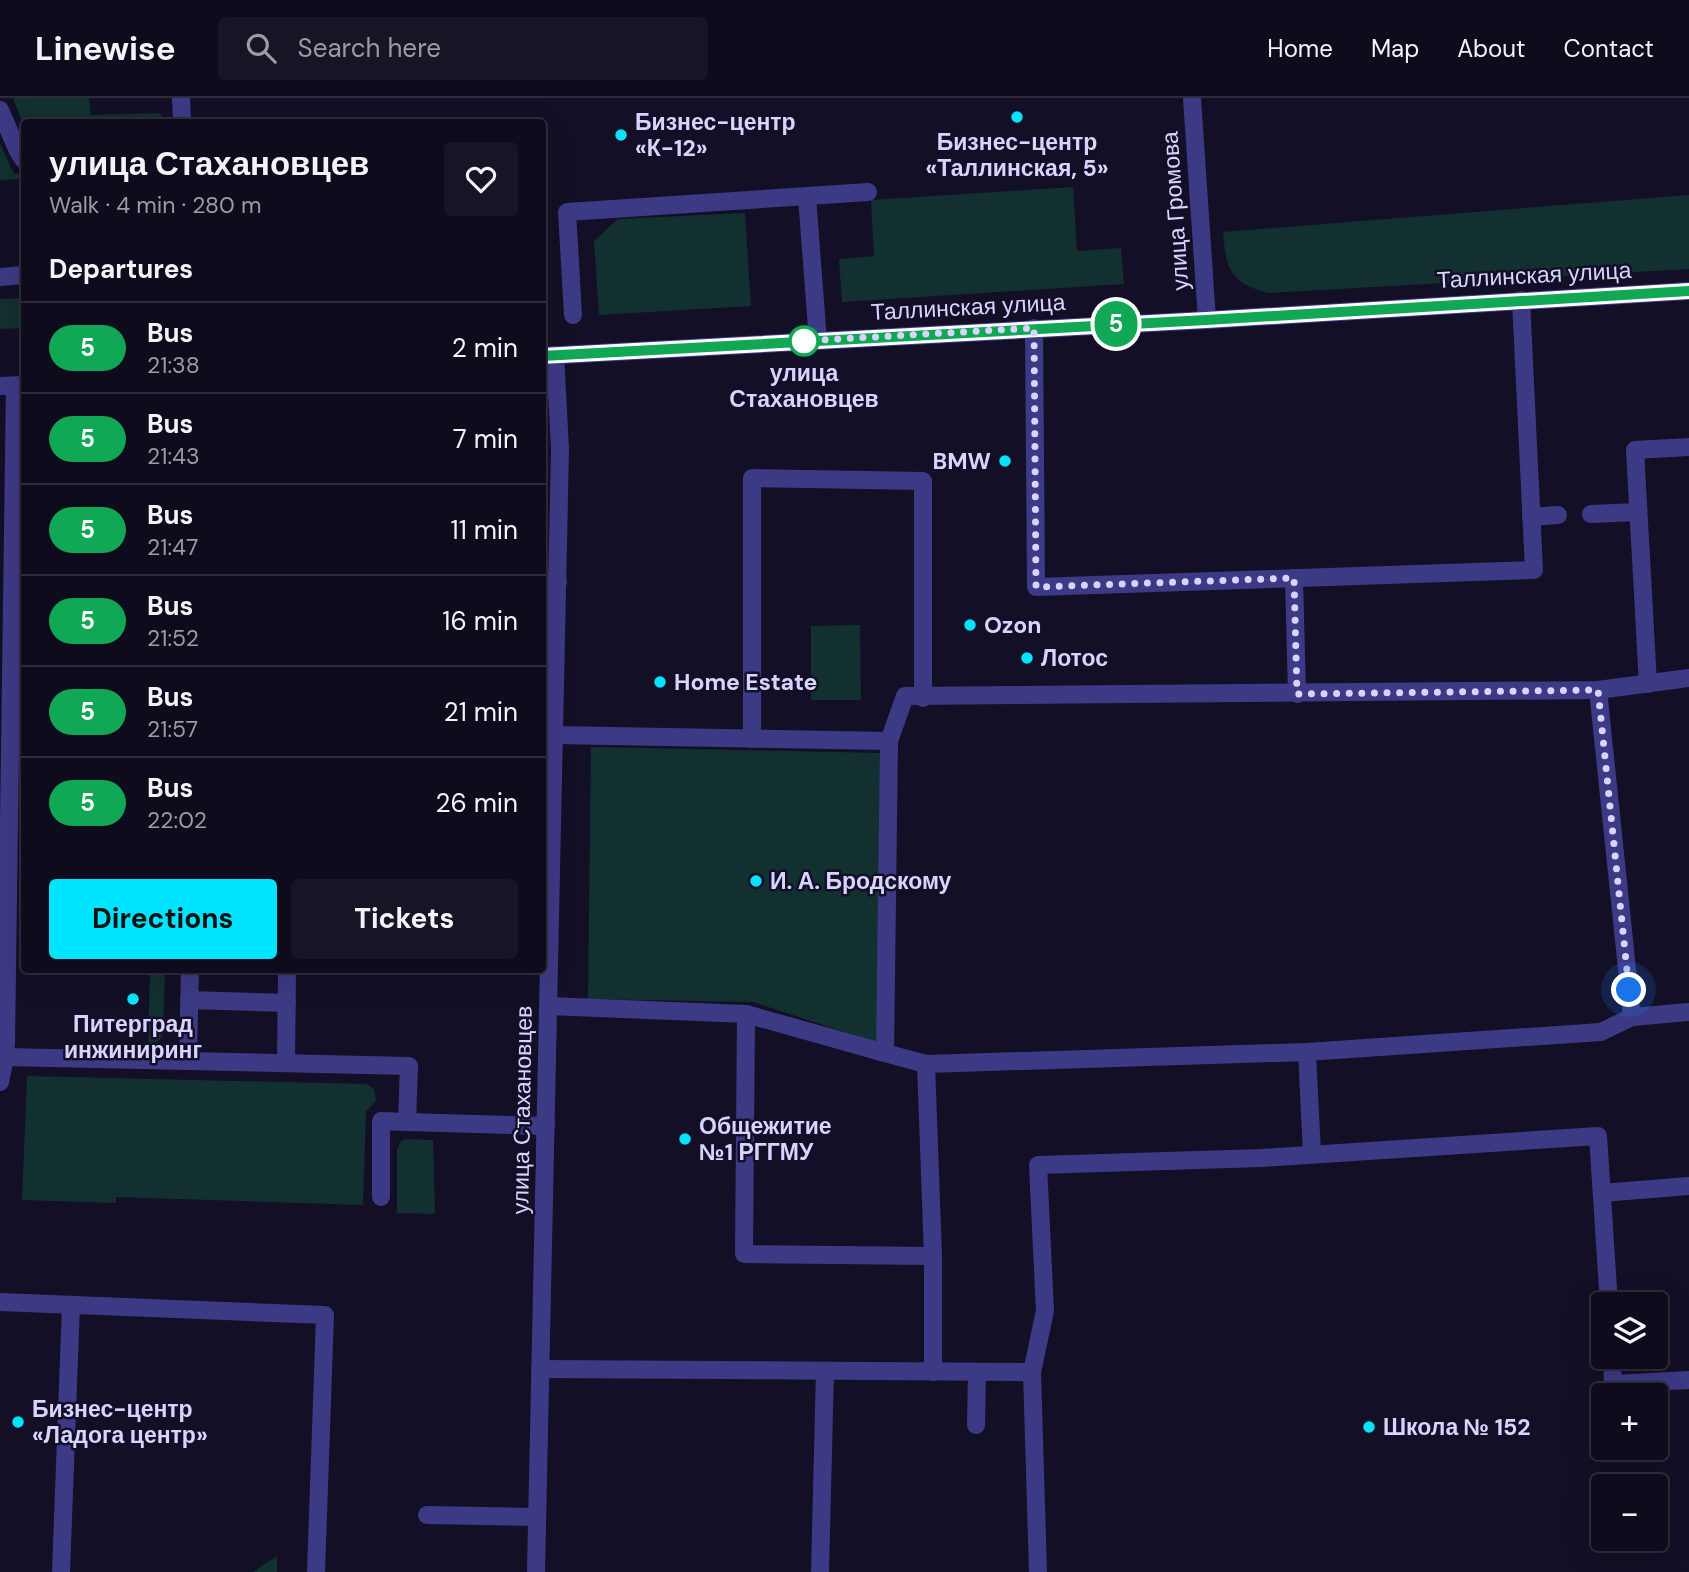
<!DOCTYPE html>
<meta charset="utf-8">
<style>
body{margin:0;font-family:"DM Sans",sans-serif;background:#171425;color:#f1f3f6;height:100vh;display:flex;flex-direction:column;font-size:26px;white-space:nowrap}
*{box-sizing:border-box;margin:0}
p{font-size:23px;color:#9b9ba3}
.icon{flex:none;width:38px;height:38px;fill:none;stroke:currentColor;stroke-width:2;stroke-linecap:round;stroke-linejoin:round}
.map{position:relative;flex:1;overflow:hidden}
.details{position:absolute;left:21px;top:21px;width:525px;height:854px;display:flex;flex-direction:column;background:#0e0b1c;border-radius:7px;box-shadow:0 7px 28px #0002,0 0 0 2px #2e2b3b}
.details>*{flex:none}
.badge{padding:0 14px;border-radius:23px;font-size:24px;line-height:46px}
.controls{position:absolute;left:1591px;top:1194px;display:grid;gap:14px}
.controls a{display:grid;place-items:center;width:77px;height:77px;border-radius:7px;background:#0e0b1c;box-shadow:0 7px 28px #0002,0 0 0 2px #2e2b3b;font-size:35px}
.you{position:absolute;width:35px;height:35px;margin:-18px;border:5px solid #fff;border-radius:50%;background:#1a73e8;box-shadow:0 0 0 10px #1a73e833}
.map>.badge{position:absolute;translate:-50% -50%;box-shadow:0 0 0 4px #fff}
h2{padding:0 28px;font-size:26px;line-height:63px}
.round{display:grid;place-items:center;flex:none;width:74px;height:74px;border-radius:7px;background:#171425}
.head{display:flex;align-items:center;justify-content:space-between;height:119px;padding:0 28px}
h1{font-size:33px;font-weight:700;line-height:52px}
.cta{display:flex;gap:14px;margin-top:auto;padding:14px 28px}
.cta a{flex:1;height:80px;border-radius:7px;background:#00e5ff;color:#111;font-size:28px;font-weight:700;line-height:80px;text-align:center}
.cta a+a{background:#171425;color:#f1f3f6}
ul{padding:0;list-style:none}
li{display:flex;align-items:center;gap:21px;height:91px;padding:0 28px;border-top:2px solid #2e2b3b}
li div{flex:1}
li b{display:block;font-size:26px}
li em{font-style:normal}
li .badge{min-width:77px;font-weight:700;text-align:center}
header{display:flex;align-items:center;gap:42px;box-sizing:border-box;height:98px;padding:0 35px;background:#0e0b1c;border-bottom:2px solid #2e2b3b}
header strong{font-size:33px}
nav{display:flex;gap:38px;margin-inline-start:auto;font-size:24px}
.search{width:490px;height:63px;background:#171425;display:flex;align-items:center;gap:18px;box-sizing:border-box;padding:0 24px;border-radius:7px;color:#9b9ba3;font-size:26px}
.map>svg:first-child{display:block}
.green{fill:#12302f}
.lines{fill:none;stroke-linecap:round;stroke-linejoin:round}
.service{stroke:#3d3a85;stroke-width:18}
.minor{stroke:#3d3a85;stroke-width:18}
.tertiary{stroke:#3d3a85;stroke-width:18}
.line-casing{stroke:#fff;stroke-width:16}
.line{stroke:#10a855;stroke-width:10}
.walk{stroke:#d9d4ff;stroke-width:7;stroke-dasharray:0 12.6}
.poi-dot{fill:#00e5ff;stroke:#130f26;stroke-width:2.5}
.stop-dot{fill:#fff;stroke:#10a855;stroke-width:3.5}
.labels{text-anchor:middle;stroke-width:5;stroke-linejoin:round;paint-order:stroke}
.poi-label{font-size:23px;font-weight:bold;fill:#d9d4ff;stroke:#130f26;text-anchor:start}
.street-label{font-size:23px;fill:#d9d4ff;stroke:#130f26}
.stop-label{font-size:23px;font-weight:bold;fill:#d9d4ff;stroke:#130f26}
</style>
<header>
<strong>Linewise</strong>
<div class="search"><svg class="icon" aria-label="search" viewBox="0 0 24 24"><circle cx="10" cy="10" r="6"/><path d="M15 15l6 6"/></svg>Search here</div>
<nav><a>Home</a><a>Map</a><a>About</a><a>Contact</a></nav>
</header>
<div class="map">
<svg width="1689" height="1474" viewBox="0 0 1689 1474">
<rect width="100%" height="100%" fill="#130f26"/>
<!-- green -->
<g class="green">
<path d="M13 0H89L91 17 156 15 161 16 165 24H24V28Z"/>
<path d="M0 45 14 76H24V81L0 82Z"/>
<path d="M1073 89 1077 153 1121 150 1124 186 842 204 839 161 874 158 871 102Z"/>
<path d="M1689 97V171L1268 195C1230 185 1226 171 1223 134Z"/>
<path d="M745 115 751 208 599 217 594 143 618 121Z"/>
<path d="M24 200V230L0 231V201Z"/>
<path d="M860 527 861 602H811V528Z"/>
<path d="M591 649 880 655 878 945 753 904 588 901Z"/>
<path d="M150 872H165L163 937C159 944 156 946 148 945Z"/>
<path d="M27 978 366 986 374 991 376 1003 366 1013 363 1107 116 1099V1105L22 1102Z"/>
<path d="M405 1041 433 1042 435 1116 397 1115V1052L401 1043Z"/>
<path d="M277 1458V1474H253Z"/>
</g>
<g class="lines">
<!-- service -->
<g class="service">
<path d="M181 0 182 24"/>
<path d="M0 12 18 53 24 62"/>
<path d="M807 99 818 243"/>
<path d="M0 179 24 177"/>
<path d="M573 217 567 114 868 94"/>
<path d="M1034 230 1036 489 1534 472 1521 202"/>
<path d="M1591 416 1637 414"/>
<path d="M1531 419 1558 417"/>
<path d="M1294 480 1297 596"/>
<path d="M542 484H558"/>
<path d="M1689 580 1598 592 905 598 889 643 885 955 926 966 1307 954 1601 934 1632 919 1689 914"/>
<path d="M1648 586 1635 352 1689 349"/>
<path d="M1598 592 1632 919"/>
<path d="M555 637 889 643"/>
<path d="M752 641V380L923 383V600"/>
<path d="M189 902 287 905"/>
<path d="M549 908 746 916 885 955"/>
<path d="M746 916 744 1156 933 1158"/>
<path d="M1307 954 1312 1056"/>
<path d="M5 959 409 968 407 1024 381 1023V1099"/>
<path d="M188 963 190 872"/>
<path d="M286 965 287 872"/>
<path d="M926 966 933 1158V1274"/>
<path d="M0 984 5 959 6 944 15 288"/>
<path d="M407 1024 546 1028"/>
<path d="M1602 1095 1689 1088"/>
<path d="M0 1204 325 1217 316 1474"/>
<path d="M1612 1258 1613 1286 1689 1282"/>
<path d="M540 1271 1032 1274"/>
<path d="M976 1327 977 1274"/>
<path d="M427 1417 537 1419"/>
<path d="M61 1474 71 1207"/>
<path d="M820 1474 825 1273"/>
<path d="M1038 1474 1032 1274 1045 1213 1038 1067 1262 1060 1598 1038 1609 1206"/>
</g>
<!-- minor -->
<g class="minor">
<path d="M1192 0 1207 222"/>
<path d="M536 1474 560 351 555 257"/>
</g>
<!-- tertiary -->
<g class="tertiary">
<path d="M542 258 1207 222 1689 193"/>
<path d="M0 288 24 287"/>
</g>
</g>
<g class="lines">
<!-- line casing -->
<g class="line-casing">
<path id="line" d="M542 258 1206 222 1689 193"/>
</g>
<!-- line -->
<use href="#line" class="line"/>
<!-- walk -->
<path class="walk" d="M804 243H802L1034 230 1036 489 1294 480 1297 596 1598 592 1629 892"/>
</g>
<!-- markers -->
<g class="poi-dot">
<circle cx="1017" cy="19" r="7"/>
<circle cx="621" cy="37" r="7"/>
<circle cx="1005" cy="363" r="7"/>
<circle cx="970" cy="527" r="7"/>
<circle cx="1027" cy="560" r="7"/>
<circle cx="660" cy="584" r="7"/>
<circle cx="756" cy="783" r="7"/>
<circle cx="133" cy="901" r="7"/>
<circle cx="685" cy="1041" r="7"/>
<circle cx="18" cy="1324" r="7"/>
<circle cx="1369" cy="1329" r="7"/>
</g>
<circle class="stop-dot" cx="804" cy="243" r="14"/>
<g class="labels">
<!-- poi labels -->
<g class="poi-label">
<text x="635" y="32">Бизнес-центр<tspan x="635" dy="26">«К-12»</tspan></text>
<text x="1017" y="52" text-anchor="middle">Бизнес-центр<tspan x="1017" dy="26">«Таллинская, 5»</tspan></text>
<text x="991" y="371" text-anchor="end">BMW</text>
<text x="984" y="535">Ozon</text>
<text x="1041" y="568">Лотос</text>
<text x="674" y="592">Home Estate</text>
<text x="770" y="791">И. А. Бродскому</text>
<text x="133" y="934" text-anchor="middle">Питерград<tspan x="133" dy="26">инжиниринг</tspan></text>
<text x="699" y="1036">Общежитие<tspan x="699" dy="26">№1 РГГМУ</tspan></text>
<text x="32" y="1319">Бизнес-центр<tspan x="32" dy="26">«Ладога центр»</tspan></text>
<text x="1383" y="1337">Школа № 152</text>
</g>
<!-- street labels -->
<g class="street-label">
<text transform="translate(1175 113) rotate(-94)" y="8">улица Громова</text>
<text transform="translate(1534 177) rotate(-3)" y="8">Таллинская улица</text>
<text transform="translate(968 209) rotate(-3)" y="8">Таллинская улица</text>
<text transform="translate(522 1012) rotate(-89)" y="8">улица Стахановцев</text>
</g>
<!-- stop labels -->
<g class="stop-label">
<text x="804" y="283">улица<tspan x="804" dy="26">Стахановцев</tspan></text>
</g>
</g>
</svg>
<div class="controls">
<a><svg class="icon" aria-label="layers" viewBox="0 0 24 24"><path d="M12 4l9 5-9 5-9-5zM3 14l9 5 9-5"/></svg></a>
<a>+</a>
<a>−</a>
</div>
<div class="you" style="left:1629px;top:892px"></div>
<b class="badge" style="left:1116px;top:226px;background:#10a855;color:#fff">5</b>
<section class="details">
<div class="head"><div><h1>улица Стахановцев</h1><p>Walk · 4 min · 280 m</p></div><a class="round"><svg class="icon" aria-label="heart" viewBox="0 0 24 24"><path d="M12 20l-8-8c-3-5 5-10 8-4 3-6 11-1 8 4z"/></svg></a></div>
<h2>Departures</h2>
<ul>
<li><span class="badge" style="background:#10a855;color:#fff">5</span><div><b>Bus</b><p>21:38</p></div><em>2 min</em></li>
<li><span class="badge" style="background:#10a855;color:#fff">5</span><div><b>Bus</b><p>21:43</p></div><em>7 min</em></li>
<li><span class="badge" style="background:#10a855;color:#fff">5</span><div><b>Bus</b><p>21:47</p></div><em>11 min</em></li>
<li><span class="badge" style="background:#10a855;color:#fff">5</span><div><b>Bus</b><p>21:52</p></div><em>16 min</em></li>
<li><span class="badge" style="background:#10a855;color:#fff">5</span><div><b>Bus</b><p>21:57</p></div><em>21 min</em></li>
<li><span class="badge" style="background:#10a855;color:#fff">5</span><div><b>Bus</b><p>22:02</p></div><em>26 min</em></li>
</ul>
<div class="cta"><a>Directions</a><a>Tickets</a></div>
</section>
</div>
